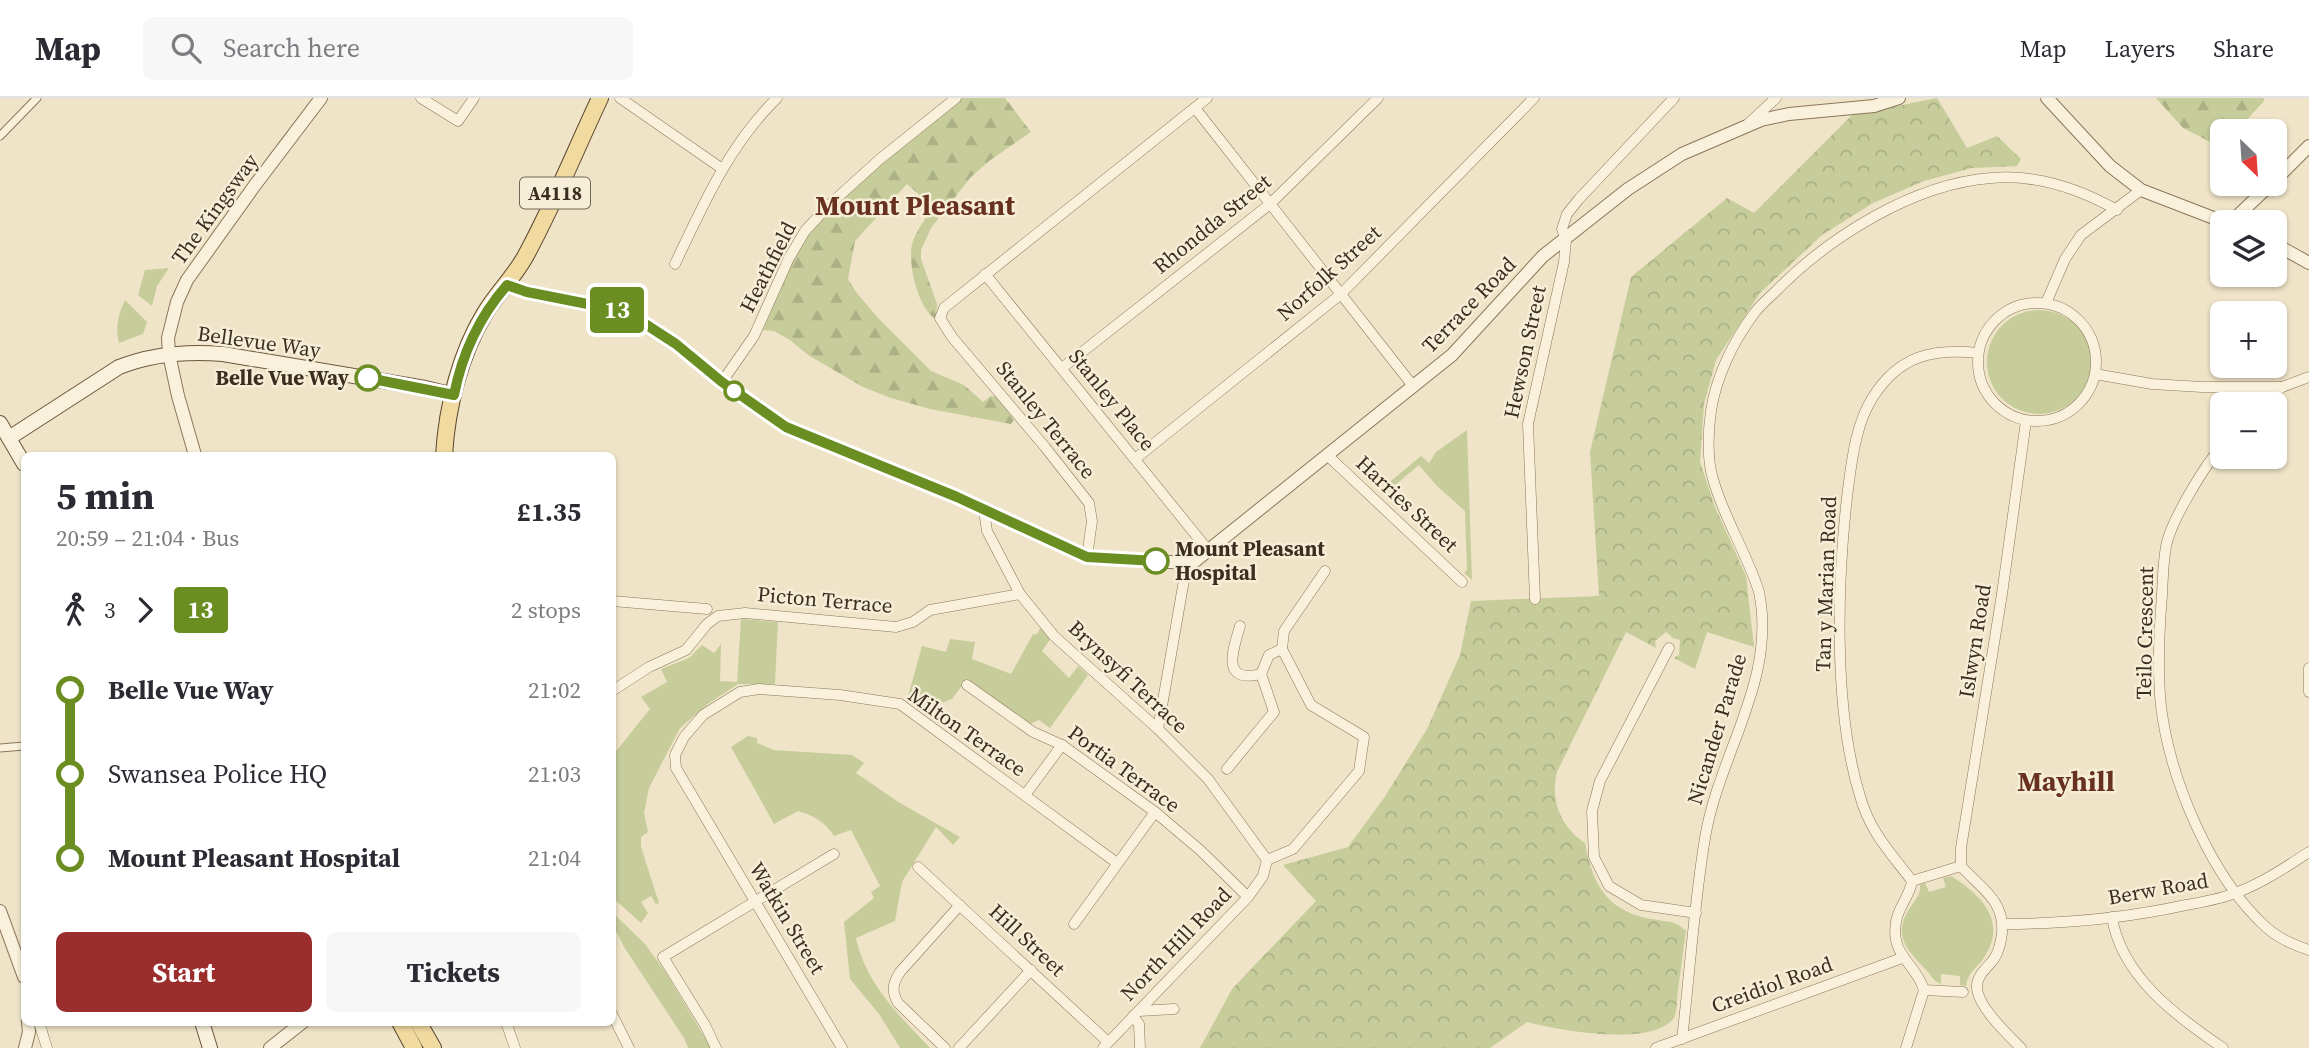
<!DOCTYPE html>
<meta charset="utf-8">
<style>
body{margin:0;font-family:"Source Serif 4",serif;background:#f7f7f7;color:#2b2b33;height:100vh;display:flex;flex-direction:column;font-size:26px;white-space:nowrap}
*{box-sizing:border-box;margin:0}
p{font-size:23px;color:#7c7c81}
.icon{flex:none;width:38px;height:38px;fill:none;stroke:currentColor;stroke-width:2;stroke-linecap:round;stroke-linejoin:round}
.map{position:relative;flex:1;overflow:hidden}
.panel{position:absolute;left:21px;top:354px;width:595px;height:574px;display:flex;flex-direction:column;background:#fff;border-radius:10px;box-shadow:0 2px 5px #0004}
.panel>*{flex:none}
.badge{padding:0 14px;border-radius:5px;font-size:24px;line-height:46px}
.needle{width:46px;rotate:155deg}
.buttons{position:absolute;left:2210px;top:21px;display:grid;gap:14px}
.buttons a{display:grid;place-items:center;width:77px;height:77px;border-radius:10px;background:#fff;box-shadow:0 2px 5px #0004;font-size:35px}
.map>.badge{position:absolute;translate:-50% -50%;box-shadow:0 0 0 4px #fff}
.legs{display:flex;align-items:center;gap:10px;height:77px;padding:0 35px;font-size:23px}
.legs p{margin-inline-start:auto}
.head{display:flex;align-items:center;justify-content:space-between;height:119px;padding:0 35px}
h1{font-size:38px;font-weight:700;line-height:52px}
.button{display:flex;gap:14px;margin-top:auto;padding:14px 35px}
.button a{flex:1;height:80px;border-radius:10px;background:#9b2e2c;color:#fff;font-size:28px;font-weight:700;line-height:80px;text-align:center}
.button a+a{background:#f7f7f7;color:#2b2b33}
ul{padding:0 35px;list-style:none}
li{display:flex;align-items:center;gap:24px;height:84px;font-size:26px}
li i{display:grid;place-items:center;width:10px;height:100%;margin:0 9px;background:currentColor}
li i::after{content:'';width:18px;height:18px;margin:-9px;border:5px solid;border-radius:50%;background:#fff}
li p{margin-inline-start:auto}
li:first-child i{background:linear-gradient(#0000 50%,currentColor 0)}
li:last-child i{background:linear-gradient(currentColor 50%,#0000 0)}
header{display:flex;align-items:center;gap:42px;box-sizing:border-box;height:98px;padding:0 35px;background:#fff;border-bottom:2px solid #e1e1e2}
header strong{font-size:33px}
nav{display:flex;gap:38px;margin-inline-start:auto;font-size:24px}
.search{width:490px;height:63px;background:#f7f7f7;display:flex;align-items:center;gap:18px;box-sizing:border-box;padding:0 24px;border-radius:10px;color:#7c7c81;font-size:26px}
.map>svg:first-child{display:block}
.green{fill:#c6cd9b}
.forest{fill:url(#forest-firs)}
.park{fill:url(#park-crowns)}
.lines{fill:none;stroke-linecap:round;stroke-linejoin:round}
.pedestrian-casing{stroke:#8b765c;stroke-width:9}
.minor-casing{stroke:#8b765c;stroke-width:11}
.tertiary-casing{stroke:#8b765c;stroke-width:14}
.secondary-casing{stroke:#6d573f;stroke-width:16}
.primary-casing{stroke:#594430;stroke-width:18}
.pedestrian{stroke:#f9f1db;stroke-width:7}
.minor{stroke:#f9f1db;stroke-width:10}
.tertiary{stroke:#f9f1db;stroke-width:12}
.secondary{stroke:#f9f1db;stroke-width:14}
.primary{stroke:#f1daa0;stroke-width:16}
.line-1-casing{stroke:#fff;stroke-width:16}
.line-1{stroke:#6b8e23;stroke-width:10}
.stop-1-dot{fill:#fff;stroke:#6b8e23;stroke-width:3.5}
.labels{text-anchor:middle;stroke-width:5;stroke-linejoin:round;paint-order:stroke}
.shield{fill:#f6eed7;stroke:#736857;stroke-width:2}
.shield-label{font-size:19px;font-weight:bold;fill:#3b2e20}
.street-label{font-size:21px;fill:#3b2e20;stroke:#f6eed7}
.stop-label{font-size:21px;font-weight:bold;fill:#3b2e20;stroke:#f6eed7;text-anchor:end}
.district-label{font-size:28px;font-weight:bold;fill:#68301f;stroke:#f6eed7}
</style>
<header>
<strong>Map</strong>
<div class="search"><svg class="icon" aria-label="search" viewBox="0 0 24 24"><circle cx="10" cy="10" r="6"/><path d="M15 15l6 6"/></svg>Search here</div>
<nav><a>Map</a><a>Layers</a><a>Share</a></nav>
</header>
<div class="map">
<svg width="2309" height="950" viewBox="0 0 2309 950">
<defs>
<pattern id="forest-firs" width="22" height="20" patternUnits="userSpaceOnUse" patternTransform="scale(1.75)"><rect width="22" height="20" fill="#c6cd9b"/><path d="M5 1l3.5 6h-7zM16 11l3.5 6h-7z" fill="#abb085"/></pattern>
<pattern id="park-crowns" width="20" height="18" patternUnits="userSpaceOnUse" patternTransform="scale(1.75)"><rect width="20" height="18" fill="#c6cd9b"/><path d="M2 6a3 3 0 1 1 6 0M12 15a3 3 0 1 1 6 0" fill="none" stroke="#abb085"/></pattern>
</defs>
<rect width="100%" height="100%" fill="#efe4c7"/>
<!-- green -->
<g class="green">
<path d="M169 170 157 188 152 208 138 197 145 172Z"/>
<path d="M125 202 147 224 143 236 119 245C115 229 118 217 125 202Z"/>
<circle cx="2039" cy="264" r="52"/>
<path d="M1467 332 1472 482 1464 475 1467 472 1465 413 1437 388 1419 367 1383 397 1379 393 1421 358 1429 365 1436 354Z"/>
<path d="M741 521 778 524 775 586H738L708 606 680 630 649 690 644 715 648 734 641 739V749L659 805 656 806 651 798 641 804 648 815 641 825 613 800V657L650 611 641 599 667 584 661 571 689 560 702 547 714 555 721 546 720 583 737 584Z"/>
<path d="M1042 528 1052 539 1042 553 1069 580 1078 568 1088 577 1050 630 1039 622 1030 626 967 581 952 601 930 609 926 617 907 602 922 548 946 554 950 541 975 544 972 561 1011 576 1033 536 1036 537Z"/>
<path d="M748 638 757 640V645L774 652 852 657 864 665 856 675 900 705 960 739 953 747 936 729 902 784 895 823 856 840C866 886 899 917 930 950H900L879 916 850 881 844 824 874 800 871 794 880 788 851 732 834 738C825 724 815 718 798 713L774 726 731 649Z"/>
<path d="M1951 778C1982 797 2009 825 1983 861 1976 871 1968 874 1966 888L1960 887V878L1941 876V886C1932 883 1932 877 1925 871 1906 851 1891 835 1912 807 1917 800 1921 795 1920 787L1925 785 1929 794 1946 789 1943 780Z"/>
<path d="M612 814 645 846 666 875 711 950H688L684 940 624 849 613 827Z"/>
</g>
<!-- forest -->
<g class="forest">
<path d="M962 0H1005L1031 34 989 63 970 80 931 130 921 152V161L937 206 936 221C918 212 906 162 913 143 917 132 926 120 933 109L907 86 855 143 848 181 856 194 879 221 931 273 964 287 983 304 991 298 997 299 1014 322 1011 326 930 311 891 300 863 289 808 257 790 242 774 233 763 232 779 189 806 139 822 120 869 74Z"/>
<path d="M2156 0H2264V3L2243 26 2244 33H2222V50L2183 30Z"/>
</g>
<!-- park -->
<path class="park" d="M1937 0 1967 50 1997 38 2021 61 2017 68 1972 70 1924 83 1873 105 1822 137 1760 195 1716 262 1704 306 1700 364 1715 409 1746 478 1754 549 1707 534 1695 571 1674 560 1679 557 1680 542 1673 540 1666 534 1655 543 1656 550 1626 534 1557 674C1550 703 1561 729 1585 745 1593 790 1609 815 1657 822 1670 824 1676 823 1686 833 1683 852 1681 872 1678 892 1677 900 1677 910 1675 918 1657 950 1562 933 1527 924L1490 950H1200L1232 891 1316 803 1283 767 1348 749 1384 700 1427 631 1460 557 1471 503 1599 498 1590 354 1631 179 1727 100 1754 115 1852 17Z"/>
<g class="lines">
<!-- pedestrian casing -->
<g class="pedestrian-casing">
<g id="pedestrian">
<path d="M0 38 37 0"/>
<path d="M0 650 24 648"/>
</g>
</g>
<!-- minor casing -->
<g class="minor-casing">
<g id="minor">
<path d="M421 0 458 23 474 0"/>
<path d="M620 0 721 70"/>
<path d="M1195 10 1413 288"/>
<path d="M1748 26 1776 0"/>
<path d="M675 166C703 107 729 47 777 0"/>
<path d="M985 176 1208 452"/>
<circle cx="2037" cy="264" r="59"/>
<path d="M2046 205 2065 161 2081 137 2141 92"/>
<path d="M1062 270 1270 106 1378 0"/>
<path d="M2095 276 2152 286 2202 289H2282"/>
<path d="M722 284 754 238 789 160 805 133 828 108 880 61 956 0"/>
<path d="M2260 306 2282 289 2309 279"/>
<path d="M2222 348C2205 367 2174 418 2167 444 2163 460 2163 480 2162 497 2159 534 2157 571 2161 608 2170 682 2211 780 2267 830 2279 841 2294 847 2309 852"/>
<path d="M1327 357 1462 484"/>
<path d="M1135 361 1341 196 1534 0"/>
<path d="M984 413 987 433 1020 496 1054 538 1158 631 1208 681 1267 762"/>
<path d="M1087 459 1092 423 1089 405 1045 349 952 239 940 220 944 210 1207 0"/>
<path d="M1535 501 1528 326 1564 164 1566 142 1562 131 1567 116 1579 101 1674 0"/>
<path d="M612 503 707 511"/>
<path d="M1240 528C1233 552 1220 586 1261 576"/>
<path d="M1669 550 1600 683 1592 713 1594 759 1609 788 1641 807 1696 815"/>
<path d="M1282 551 1284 533 1325 473"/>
<path d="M2309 570V594"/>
<path d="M967 587 1033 634 1062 647 1155 714 1200 752 1248 799"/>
<path d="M612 593 649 569 686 552 707 526 718 518 745 515 896 529 913 524 930 512 1020 496"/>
<path d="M1158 631 1187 465"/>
<path d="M1227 671 1274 614 1261 576 1269 557 1282 551"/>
<path d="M1025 697 1062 647"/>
<path d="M1267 762 1293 751 1359 673 1364 639 1311 607 1282 551"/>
<path d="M1961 768V750L2002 496 2026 323"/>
<path d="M1961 768C1980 790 2005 802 2002 835 2001 844 1999 853 1994 861 1988 869 1977 877 1977 888 1976 907 2008 937 2021 950"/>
<path d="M918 769 1108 944"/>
<path d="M1912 783C1890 754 1870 734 1860 698 1833 611 1837 481 1848 391 1852 361 1856 325 1873 299 1899 258 1932 250 1978 255"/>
<path d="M1912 783C1910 798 1898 809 1896 824 1890 858 1916 865 1924 892L1963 894"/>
<path d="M1912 783 1961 768"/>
<path d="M2112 819C2121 878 2177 919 2223 950"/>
<path d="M1074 826 1155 714"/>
<path d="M2003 826C2064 826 2126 820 2186 807 2203 804 2222 801 2238 794 2264 784 2286 769 2309 754"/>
<path d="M1139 913 1174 911"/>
<path d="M612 916 629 950"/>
<path d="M1133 918 1139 926 1140 950"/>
<path d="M39 924 47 950"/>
<path d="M506 924 515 950"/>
<path d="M1682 941C1690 874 1694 806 1705 740 1719 655 1777 582 1759 494 1747 455 1724 421 1713 381 1707 362 1708 333 1711 313 1716 279 1733 244 1753 217 1759 208 1768 201 1775 194 1829 139 1913 86 1991 80 2036 76 2078 90 2117 112"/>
<path d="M716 950 705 927 663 859 834 756"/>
<path d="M842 950 676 670 675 657 684 639 703 617 740 594 759 591 840 597 900 606 1117 765"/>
<path d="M945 950 898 905C891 893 893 885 900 874L960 807"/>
<path d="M959 950 1031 872"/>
<path d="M1103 950 1248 799 1263 778 1267 762"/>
<path d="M1656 950 1902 860"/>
<path d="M1906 950 1924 892"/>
</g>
</g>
<!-- tertiary casing -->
<g class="tertiary-casing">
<g id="tertiary">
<path d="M2047 0 2110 68 2141 92 2224 124"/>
<path d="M2275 82 2309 48"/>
<path d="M2231 124 2271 86"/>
<path d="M2275 146 2309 165"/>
<path d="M507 187 527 194 618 212 639 222 676 246 722 284 786 329 957 399 1087 459 1187 465 1195 463 1452 257 1543 158 1628 91 1682 56 1761 22 1789 16 1874 8 1899 0"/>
<path d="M195 357 178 298 169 256 168 240 177 204 187 182 255 87 321 0"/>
<path d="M0 813 24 879"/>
<path d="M25 950 29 934 28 924"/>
<path d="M270 950 303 924"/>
</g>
</g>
<!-- secondary casing -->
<g class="secondary-casing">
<g id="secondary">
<path d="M0 325 24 366"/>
<path d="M9 340 119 269C152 256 187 253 223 256L425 290 454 297"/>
<path d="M202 924 210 950"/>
</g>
</g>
<!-- primary casing -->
<g class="primary-casing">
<g id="primary">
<path d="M444 357C447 309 460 256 485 215 497 195 514 179 525 159 553 108 575 53 600 0"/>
<path d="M400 924 414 950"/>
<path d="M418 924 433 950"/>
</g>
</g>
<!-- pedestrian -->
<use href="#pedestrian" class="pedestrian"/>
<!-- minor -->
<use href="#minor" class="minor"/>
<!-- tertiary -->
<use href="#tertiary" class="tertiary"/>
<!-- secondary -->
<use href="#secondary" class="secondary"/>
<!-- primary -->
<use href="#primary" class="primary"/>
</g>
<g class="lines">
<!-- line-1 casing -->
<g class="line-1-casing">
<path id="line-1" d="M368 280 454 297C462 256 479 219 507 187L527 194 618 212 639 222 676 246 722 284 786 329 957 399 1087 459 1156 463"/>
</g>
<!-- line-1 -->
<use href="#line-1" class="line-1"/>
</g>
<!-- markers -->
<g class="stop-1-dot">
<circle cx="368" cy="280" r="12"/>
<circle cx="734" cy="293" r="9"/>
<circle cx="1156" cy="463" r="12"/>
</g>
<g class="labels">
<!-- shield labels -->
<rect class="shield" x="520" y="79.5" width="70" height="31" rx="5"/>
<g class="shield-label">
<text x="555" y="102">A4118</text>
</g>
<!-- street labels -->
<g class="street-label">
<text transform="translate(215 111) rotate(-54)" y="7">The Kingsway</text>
<text transform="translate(1212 126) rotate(-39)" y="7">Rhondda Street</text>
<text transform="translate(768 169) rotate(-63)" y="7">Heathfield</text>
<text transform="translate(1329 175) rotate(-42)" y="7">Norfolk Street</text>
<text transform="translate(1469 207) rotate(-46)" y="7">Terrace Road</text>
<text transform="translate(259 244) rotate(8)" y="7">Bellevue Way</text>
<text transform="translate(1525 254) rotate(-78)" y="7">Hewson Street</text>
<text transform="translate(1112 302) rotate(51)" y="7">Stanley Place</text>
<text transform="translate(1046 322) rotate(51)" y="7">Stanley Terrace</text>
<text transform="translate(1407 406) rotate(43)" y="7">Harries Street</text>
<text transform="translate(1826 486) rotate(-88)" y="7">Tan y Marian Road</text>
<text transform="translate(825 502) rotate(5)" y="7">Picton Terrace</text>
<text transform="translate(2145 535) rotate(-89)" y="7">Teilo Crescent</text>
<text transform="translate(1975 543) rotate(-81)" y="7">Islwyn Road</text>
<text transform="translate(1128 579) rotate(43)" y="7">Brynsyfi Terrace</text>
<text transform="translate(1717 631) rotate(-73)" y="7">Nicander Parade</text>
<text transform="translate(967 634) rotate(35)" y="7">Milton Terrace</text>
<text transform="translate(1124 671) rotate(36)" y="7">Portia Terrace</text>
<text transform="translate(2158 791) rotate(-10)" y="7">Berw Road</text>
<text transform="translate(787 820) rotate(59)" y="7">Watkin Street</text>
<text transform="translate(1027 842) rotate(43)" y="7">Hill Street</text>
<text transform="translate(1176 846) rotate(-46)" y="7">North Hill Road</text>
<text transform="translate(1772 887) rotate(-20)" y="7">Creidiol Road</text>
</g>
<!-- stop labels -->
<g class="stop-label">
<text x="349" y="287">Belle Vue Way</text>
<text x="1175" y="458" text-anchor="start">Mount Pleasant<tspan x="1175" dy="24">Hospital</tspan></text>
</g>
<!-- district labels -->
<g class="district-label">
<text x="915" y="117">Mount Pleasant</text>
<text x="2066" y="693">Mayhill</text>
</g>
</g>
</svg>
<div class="buttons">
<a><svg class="needle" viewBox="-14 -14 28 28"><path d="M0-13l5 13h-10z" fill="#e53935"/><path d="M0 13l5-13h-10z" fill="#7c7c81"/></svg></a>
<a><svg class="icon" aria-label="layers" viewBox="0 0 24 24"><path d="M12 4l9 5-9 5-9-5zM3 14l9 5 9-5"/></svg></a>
<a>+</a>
<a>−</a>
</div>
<b class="badge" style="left:617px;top:212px;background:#6b8e23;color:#fff">13</b>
<section class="panel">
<div class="head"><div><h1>5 min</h1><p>20:59 – 21:04 · Bus</p></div><b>£1.35</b></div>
<div class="legs"><svg class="icon" aria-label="walk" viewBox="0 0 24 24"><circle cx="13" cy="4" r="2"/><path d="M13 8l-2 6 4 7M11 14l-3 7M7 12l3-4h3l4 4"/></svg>3<svg class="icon" aria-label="forward" viewBox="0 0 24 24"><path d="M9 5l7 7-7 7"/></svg><b class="badge" style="background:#6b8e23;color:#fff">13</b><p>2 stops</p></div>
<ul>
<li><i style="color:#6b8e23"></i><b>Belle Vue Way</b><p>21:02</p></li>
<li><i style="color:#6b8e23"></i><span>Swansea Police HQ</span><p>21:03</p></li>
<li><i style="color:#6b8e23"></i><b>Mount Pleasant Hospital</b><p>21:04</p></li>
</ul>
<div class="button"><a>Start</a><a>Tickets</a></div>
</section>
</div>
